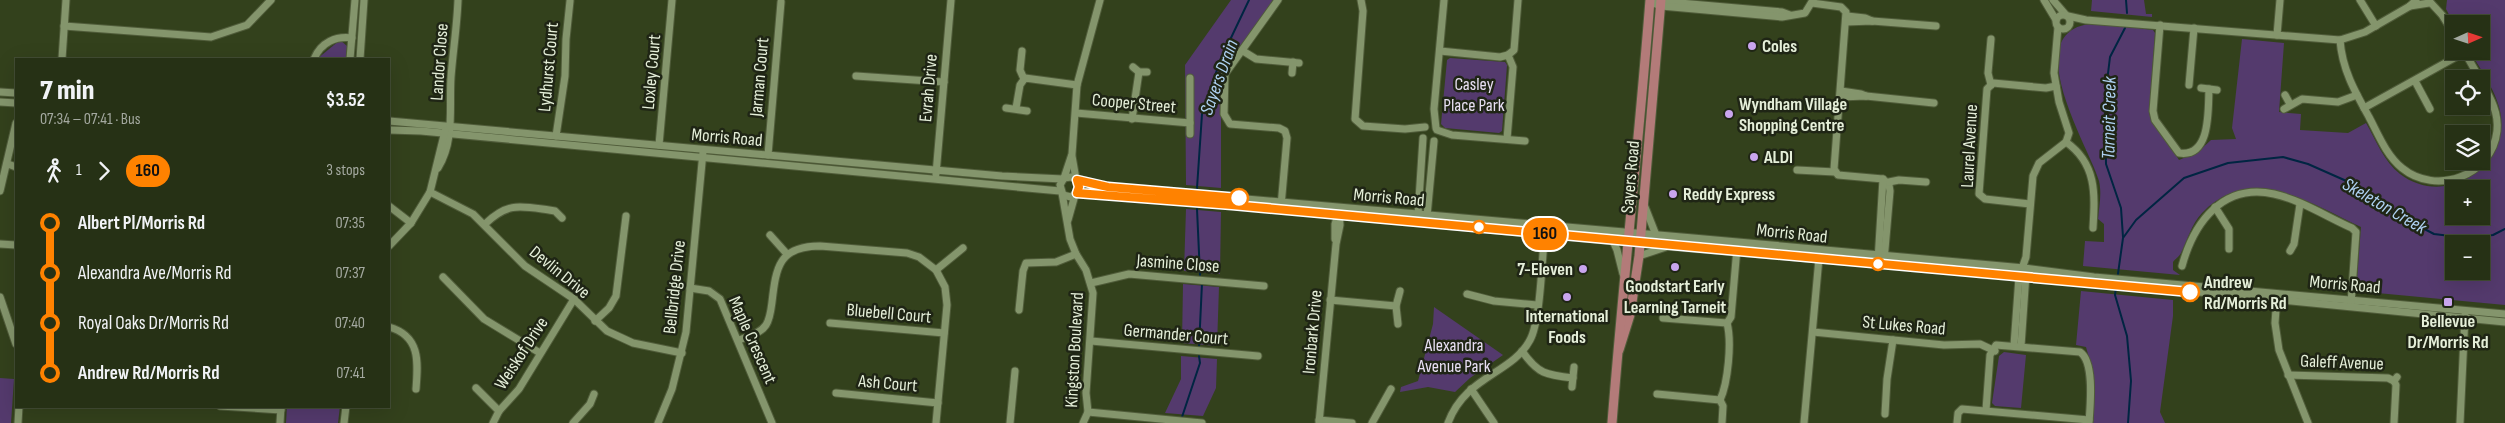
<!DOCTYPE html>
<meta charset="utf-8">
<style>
body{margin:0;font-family:"Sofia Sans Condensed",sans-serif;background:#2e391e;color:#f1f3f6;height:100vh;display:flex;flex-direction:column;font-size:19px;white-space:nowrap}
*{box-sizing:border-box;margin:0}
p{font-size:16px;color:#a4a9a0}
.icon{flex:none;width:28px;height:28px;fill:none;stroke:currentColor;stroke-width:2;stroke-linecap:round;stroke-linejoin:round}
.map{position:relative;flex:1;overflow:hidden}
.side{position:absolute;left:15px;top:58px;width:375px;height:350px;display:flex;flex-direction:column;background:#263115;border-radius:0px;box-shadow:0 5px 20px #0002,0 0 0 1px #424c34}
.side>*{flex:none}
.badge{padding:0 10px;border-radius:16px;font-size:18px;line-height:32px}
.needle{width:32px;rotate:87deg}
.buttons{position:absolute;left:2445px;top:15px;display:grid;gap:10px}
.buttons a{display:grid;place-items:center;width:45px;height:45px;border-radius:0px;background:#263115;box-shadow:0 5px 20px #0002,0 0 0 1px #424c34;font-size:25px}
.map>.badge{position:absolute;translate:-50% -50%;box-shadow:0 0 0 2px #fff}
.legs{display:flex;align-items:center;gap:8px;height:55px;padding:0 25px;font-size:16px}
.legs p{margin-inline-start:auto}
.summary{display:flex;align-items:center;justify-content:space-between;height:85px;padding:0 25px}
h1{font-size:28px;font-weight:800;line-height:38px}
ul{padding:0 25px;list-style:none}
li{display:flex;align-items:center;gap:18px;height:50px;font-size:19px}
li i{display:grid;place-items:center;width:8px;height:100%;margin:0 6px;background:currentColor}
li i::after{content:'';width:12px;height:12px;margin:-6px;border:4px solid;border-radius:50%;background:#263115}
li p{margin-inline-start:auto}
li:first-child i{background:linear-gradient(#0000 50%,currentColor 0)}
li:last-child i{background:linear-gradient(currentColor 50%,#0000 0)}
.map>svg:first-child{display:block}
.green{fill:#543a6d;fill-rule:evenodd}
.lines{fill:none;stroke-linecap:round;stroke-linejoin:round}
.stream{stroke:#002542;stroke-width:2}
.minor-casing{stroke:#505c3a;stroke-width:9}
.major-casing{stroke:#505c3a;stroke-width:11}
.minor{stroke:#84956c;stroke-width:7}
.major{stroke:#b37b79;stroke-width:9}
.line-1-casing{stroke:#fff;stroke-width:11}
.line-1{stroke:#ff8200;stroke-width:8}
.poi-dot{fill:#c9a5ee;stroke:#1f2515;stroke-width:2}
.stop-1-dot{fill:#fff;stroke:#ff8200;stroke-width:2.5}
.labels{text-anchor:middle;stroke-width:5;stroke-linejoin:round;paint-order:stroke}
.poi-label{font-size:18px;font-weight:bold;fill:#e5efd9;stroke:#1f2515;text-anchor:start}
.street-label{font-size:18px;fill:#e5efd9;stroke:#1f2515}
.park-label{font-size:18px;fill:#e8dff3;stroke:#1f2515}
.stop-label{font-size:18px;font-weight:bold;fill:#e5efd9;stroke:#1f2515;text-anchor:start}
.water-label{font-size:19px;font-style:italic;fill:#aed1f1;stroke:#1f2515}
</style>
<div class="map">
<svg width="2505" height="423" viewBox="0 0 2505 423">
<rect width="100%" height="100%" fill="#33411c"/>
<!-- green -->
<g class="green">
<path d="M1231 0H1275L1221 80V188L1186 185 1185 65Z"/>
<path d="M2092 0H2144L2146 14H2152V17L2091 11Z"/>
<path d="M2447 0H2505V305L2356 291 2361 227C2311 204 2251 162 2202 213 2191 225 2188 239 2181 253 2179 257 2175 259 2173 262V270L2180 275 2083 266 2085 241 2104 242V224L2098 219C2099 207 2102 194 2099 181 2091 151 2021 40 2084 25 2103 21 2133 28 2153 30L2155 33 2149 114 2179 160 2198 152 2211 140 2236 139 2232 128 2242 39 2284 43 2279 112 2301 114 2300 130 2348 133 2366 123C2376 140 2384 162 2400 174 2443 207 2505 171 2501 116 2498 93 2481 71 2470 51H2481V24H2454L2446 9ZM2454 189H2481V216H2454ZM2454 244H2481V271H2454Z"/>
<path d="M340 40 347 46 346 59H317Z"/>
<path d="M1450 58 1505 62 1507 65 1502 131 1499 133 1445 128 1441 124 1447 60Z"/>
<path d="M1186 209 1221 212 1220 274 1184 271Z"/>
<path d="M1183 284 1219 287 1217 346 1182 343Z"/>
<path d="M2081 291 2173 300V316L2160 412 2165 423H2093C2095 396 2094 373 2086 347L2076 345Z"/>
<path d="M1434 307 1503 355 1470 378 1455 392 1428 387 1400 392 1401 387 1418 381 1433 324Z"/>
<path d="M2004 352 2026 355 2021 408 1995 406 1992 403 1999 356Z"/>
<path d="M1181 356 1217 359 1216 388 1203 416 1165 413 1181 379Z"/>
<path d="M0 378 14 379 11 423H0Z"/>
<path d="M287 406H340L338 423H286Z"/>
</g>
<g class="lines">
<!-- stream -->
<g class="stream">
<path d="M2126 0 2127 13"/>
<path d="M1197 188 1202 114 1220 61 1249 0"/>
<path d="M1197 209 1200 275"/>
<path d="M2123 237 2121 208 2106 164 2105 98 2110 57 2125 28"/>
<path d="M1199 347 1202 283"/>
<path d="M1182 417 1200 363 1199 356"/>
<path d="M2128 423 2131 381 2127 336 2115 295 2123 238 2136 220 2184 178 2228 163 2283 157 2308 164 2360 187 2382 207 2434 234 2467 238 2493 235 2505 229"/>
</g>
<!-- minor casing -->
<g class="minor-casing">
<g id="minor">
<path d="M1278 0 1225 74 1224 114 1230 124 1279 128 1285 131 1287 138 1281 206"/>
<path d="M1361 0 1363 11 1355 119 1363 126 1405 129 1425 127"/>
<path d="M2044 0 2056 20"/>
<path d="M2053 0 2066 15"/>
<path d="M2360 0 2376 26"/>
<path d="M1657 1 1782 12 1790 15"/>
<path d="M1650 2 1661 6 1782 17 1805 13 1813 0"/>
<path d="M1812 3 1841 7 1846 12 1834 169 1838 175 1883 179 1889 185 1890 191 1884 261"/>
<path d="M2431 3 2442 15 2454 34"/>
<path d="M2410 6 2429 3"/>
<circle cx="2063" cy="22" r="7"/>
<path d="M1847 16 1865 18 1872 21"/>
<path d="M2068 16 2086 20 2340 40 2365 32 2410 6 2416 0"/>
<path d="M1846 22 1872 21 1936 26"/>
<path d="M2160 25 2153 111 2155 120 2179 153C2211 158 2208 110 2209 89"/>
<path d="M64 26 211 37 247 25 271 0"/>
<path d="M2277 35 2280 0"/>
<path d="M2340 40C2342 69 2355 92 2369 117 2378 134 2386 155 2402 168 2436 196 2492 176 2497 131 2499 112 2490 97 2481 81"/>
<path d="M1022 51 1020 70 1024 79"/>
<path d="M1243 51 1256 59 1299 63"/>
<path d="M1440 51 1500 57 1508 55"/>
<path d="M2464 51 2480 79"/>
<path d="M62 59 66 0"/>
<path d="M314 59C321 42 336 36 352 38"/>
<path d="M350 59 355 0"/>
<path d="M360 59 364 0"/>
<path d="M1133 67 1139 72H1147"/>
<path d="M1292 73 1293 62"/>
<path d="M856 76 944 82"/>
<path d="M1190 78V134"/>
<path d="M2415 81 2430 109"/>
<path d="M1991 85 1988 73 1991 39"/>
<path d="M2189 85 2194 28"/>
<path d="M2201 88 2217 90"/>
<path d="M1841 91 1861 94 1866 96"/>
<path d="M0 92 16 93"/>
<path d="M2285 95 2290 104"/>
<path d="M1840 97 1866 96 1934 103"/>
<path d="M0 102 16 103"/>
<path d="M1006 108 1027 111"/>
<path d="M1016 108 1020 85 1025 78 1077 85"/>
<path d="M2364 108 2465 52"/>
<path d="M2284 109 2302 99 2338 102 2357 95"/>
<path d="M1076 113 1190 123"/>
<path d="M1132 119 1139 72"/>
<path d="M389 121 1002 176 1063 179"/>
<path d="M1436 128 1434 109 1444 0"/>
<path d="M389 130 421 131 1060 191"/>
<path d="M1437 130 1452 135 1525 141"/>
<path d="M556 136 565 76 566 39 570 1"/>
<path d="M1507 139 1513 67 1508 55 1514 50 1518 0"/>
<path d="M2066 142C2097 164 2095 194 2093 228"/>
<path d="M659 145 672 0"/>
<path d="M768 155 781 2"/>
<path d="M1072 156 1076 179"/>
<path d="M8 164 16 167"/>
<path d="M438 168C455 140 449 109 451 77 453 51 457 26 458 0"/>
<path d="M1797 170 1835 172"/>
<path d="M936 174 951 0"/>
<path d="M1064 178 1071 177 1108 187 1693 238 2024 268 2094 277 2505 314"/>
<path d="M1077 180 1079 187 1077 193 1071 197 1063 195 1060 185 1064 178 1072 154 1077 85 1100 0"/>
<path d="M1884 183 1899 180 1926 182"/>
<path d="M0 191 16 123"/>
<path d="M430 192 473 214 525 266 574 299 607 331 633 343 682 353"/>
<path d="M1062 193 1070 239 1076 254 1086 270 1093 293 1086 393 1088 412 1083 423"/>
<path d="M1077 193 1232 205 1677 247 2102 283"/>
<path d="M2030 204 1985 199 1979 194 1987 89 1993 83 2046 88 2056 86"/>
<path d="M389 206 411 223"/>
<path d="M1645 207 1656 235"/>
<path d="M2215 207 2229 229V249"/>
<path d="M1427 216 1434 141"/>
<path d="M1419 218 1418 215 1423 138"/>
<path d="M1068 220 1075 195"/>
<path d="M485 224C508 202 520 206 549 210L555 211 562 218"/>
<path d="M770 235 787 254"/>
<path d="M1335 239V224L1338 215"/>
<path d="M1613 241 1617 250 1623 274"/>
<path d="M0 244 16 245"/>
<path d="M389 246 411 223 430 192 445 131"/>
<path d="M2290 251 2294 244 2300 204"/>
<path d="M1639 256 1666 247"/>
<path d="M1878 261 1883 179"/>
<path d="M2182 266C2194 222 2223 183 2274 194 2301 200 2327 217 2352 228L2356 232 2351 304"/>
<path d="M936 270 963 248"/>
<path d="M443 277 484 319 540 353"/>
<path d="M1091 283 1129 274 1264 286"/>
<path d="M2148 287 2505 322"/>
<path d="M690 288 709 291 720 299 772 423"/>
<path d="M1467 294 1494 301 1537 305"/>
<path d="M2277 296 2275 323 2279 350 2308 423"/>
<path d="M0 297 16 344"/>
<path d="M1330 300 1396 306"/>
<path d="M1019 310 1023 271 1026 263 1056 262 1076 254"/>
<path d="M1663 318 1727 323"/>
<path d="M595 321 609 308 616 296 626 216"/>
<path d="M830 323 944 333"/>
<path d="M1398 324 1396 306 1400 291"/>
<path d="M389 327C421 336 418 363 416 389"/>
<path d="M1813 332 1944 345 1980 344 1995 351"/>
<path d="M739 340C748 336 760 334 766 325 770 319 771 310 772 302 776 267 779 246 820 246L907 253 919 257 936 270 945 287 947 305 936 423"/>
<path d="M1091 341 1258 356"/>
<path d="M2014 345 2019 277 2026 257 2033 176 2039 163 2066 142 2069 133 2059 102 2054 73 2058 27"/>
<path d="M2021 346 2026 274"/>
<path d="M1522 351C1538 374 1546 375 1573 378"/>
<path d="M2288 375 2388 378 2394 381"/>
<path d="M1572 387 1574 367"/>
<path d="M476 388 499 411"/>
<path d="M1471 389 1494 423"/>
<path d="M836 393 938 403"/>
<path d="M1657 394 1720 400"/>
<path d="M220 406 281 410"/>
<path d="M1986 410 1990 355 1996 345 2080 352C2095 362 2090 407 2089 423"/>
<path d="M1088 412 1202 423"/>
<path d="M1885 414 1887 379 1893 340"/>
<path d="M1319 420 1352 423"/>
<path d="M18 423 19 406"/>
<path d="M280 423 281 407"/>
<path d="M344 423 346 406"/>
<path d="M493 423 499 411 519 389 574 299"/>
<path d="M573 423 590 404 594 394"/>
<path d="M658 423 672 389 686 332 703 152"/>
<path d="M1010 423 1015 371"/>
<path d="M1319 423 1336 244 1340 225 1339 212"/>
<path d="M1372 423 1391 389"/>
<path d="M1448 423C1465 376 1512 374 1530 340 1541 320 1542 255 1545 229"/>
<path d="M1722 423 1723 406 1720 400C1728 383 1732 342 1727 323L1731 317 1737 248"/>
<path d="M1804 423 1819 258"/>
<path d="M1957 423 1958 413 1962 409 2089 420"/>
<path d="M2394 423 2396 385 2394 381 2397 377"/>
<path d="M2460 423 2465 315"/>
</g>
</g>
<!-- major casing -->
<g class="major-casing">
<g id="major">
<path d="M1619 350 1630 315 1639 256 1661 0"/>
<path d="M1612 423C1623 282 1639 141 1650 0"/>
</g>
</g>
<!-- minor -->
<use href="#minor" class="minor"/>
<!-- major -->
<use href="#major" class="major"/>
</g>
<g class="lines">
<!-- line-1 casing -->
<g class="line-1-casing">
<path id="line-1" d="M1239 198 1108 187 1077 180 1079 187 1077 193 1232 205 2190 292"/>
</g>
<!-- line-1 -->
<use href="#line-1" class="line-1"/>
</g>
<!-- markers -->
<g class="poi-dot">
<circle cx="1752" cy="46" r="5"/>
<circle cx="1729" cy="114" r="5"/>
<circle cx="1754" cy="157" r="5"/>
<circle cx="1673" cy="194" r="5"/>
<circle cx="1675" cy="267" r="5"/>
<circle cx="1583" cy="269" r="5"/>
<circle cx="1567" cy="297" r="5"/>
<rect x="2443" y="297" width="10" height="10" rx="2.5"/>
</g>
<g class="stop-1-dot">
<circle cx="1239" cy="198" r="9"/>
<circle cx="1479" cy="227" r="6"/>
<circle cx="1878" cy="264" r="6"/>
<circle cx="2190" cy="292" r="9"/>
</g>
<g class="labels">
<!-- poi labels -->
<g class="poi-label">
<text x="1762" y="52">Coles</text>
<text x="1739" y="110">Wyndham Village<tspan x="1739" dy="21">Shopping Centre</tspan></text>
<text x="1764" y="163">ALDI</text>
<text x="1683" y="200">Reddy Express</text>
<text x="1573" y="275" text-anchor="end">7-Eleven</text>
<text x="1675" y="292" text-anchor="middle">Goodstart Early<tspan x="1675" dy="21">Learning Tarneit</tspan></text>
<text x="1567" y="322" text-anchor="middle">International<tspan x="1567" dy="21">Foods</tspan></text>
<text x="2448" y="327" text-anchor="middle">Bellevue<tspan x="2448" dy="21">Dr/Morris Rd</tspan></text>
</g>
<!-- street labels -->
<g class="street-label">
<text transform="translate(439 62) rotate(-86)" y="6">Landor Close</text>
<text transform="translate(548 67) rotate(-85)" y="6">Lydhurst Court</text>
<text transform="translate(651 72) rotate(-85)" y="6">Loxley Court</text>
<text transform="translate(759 77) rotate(-85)" y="6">Jarman Court</text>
<text transform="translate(928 88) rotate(-85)" y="6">Evrah Drive</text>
<text transform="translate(1134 103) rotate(5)" y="6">Cooper Street</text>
<text transform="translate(727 137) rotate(5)" y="6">Morris Road</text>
<text transform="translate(1969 146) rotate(-87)" y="6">Laurel Avenue</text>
<text transform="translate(1630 177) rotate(-85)" y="6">Sayers Road</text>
<text transform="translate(1389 197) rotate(5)" y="6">Morris Road</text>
<text transform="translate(1792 233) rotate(6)" y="6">Morris Road</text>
<text transform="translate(1178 263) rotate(4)" y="6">Jasmine Close</text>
<text transform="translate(560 272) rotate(39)" y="6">Devlin Drive</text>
<text transform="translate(2345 284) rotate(5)" y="6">Morris Road</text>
<text transform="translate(674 287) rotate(-84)" y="6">Bellbridge Drive</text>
<text transform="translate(889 313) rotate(5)" y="6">Bluebell Court</text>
<text transform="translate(1904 325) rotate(5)" y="6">St Lukes Road</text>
<text transform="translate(1312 332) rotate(-85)" y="6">Ironbark Drive</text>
<text transform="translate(1176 334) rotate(5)" y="6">Germander Court</text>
<text transform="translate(753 340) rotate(66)" y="6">Maple Crescent</text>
<text transform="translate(1074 350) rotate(-87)" y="6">Kingston Boulevard</text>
<text transform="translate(521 353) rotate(-57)" y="6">Weiskof Drive</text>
<text transform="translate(2342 362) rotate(2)" y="6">Galeff Avenue</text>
<text transform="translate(888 383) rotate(5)" y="6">Ash Court</text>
</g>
<!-- park labels -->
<g class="park-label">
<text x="1474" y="90">Casley<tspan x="1474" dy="21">Place Park</tspan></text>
<text x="1454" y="351">Alexandra<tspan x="1454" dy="21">Avenue Park</tspan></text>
</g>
<!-- stop labels -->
<g class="stop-label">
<text x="2204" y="288">Andrew<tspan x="2204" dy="21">Rd/Morris Rd</tspan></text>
</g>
<!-- water labels -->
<g class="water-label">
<text transform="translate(1218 77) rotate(-70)" y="7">Sayers Drain</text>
<text transform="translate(2108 118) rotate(-89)" y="7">Tarneit Creek</text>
<text transform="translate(2385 205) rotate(30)" y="7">Skeleton Creek</text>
</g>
</g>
</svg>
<div class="buttons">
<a><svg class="needle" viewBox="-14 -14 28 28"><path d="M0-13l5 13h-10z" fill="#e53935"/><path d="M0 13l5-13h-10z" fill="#a4a9a0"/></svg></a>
<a><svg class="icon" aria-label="locate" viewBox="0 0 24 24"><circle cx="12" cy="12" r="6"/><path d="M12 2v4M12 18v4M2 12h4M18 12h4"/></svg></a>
<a><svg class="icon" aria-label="layers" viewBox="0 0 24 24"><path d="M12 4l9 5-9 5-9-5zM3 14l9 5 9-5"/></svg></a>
<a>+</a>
<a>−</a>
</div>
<b class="badge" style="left:1545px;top:234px;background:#ff8200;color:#111">160</b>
<section class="side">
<div class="summary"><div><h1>7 min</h1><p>07:34 – 07:41 · Bus</p></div><b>$3.52</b></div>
<div class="legs"><svg class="icon" aria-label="walk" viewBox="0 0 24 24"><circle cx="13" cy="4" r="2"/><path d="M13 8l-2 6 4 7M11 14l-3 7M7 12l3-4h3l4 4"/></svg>1<svg class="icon" aria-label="forward" viewBox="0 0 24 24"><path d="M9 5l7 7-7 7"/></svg><b class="badge" style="background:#ff8200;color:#111">160</b><p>3 stops</p></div>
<ul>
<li><i style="color:#ff8200"></i><b>Albert Pl/Morris Rd</b><p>07:35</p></li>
<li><i style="color:#ff8200"></i><span>Alexandra Ave/Morris Rd</span><p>07:37</p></li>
<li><i style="color:#ff8200"></i><span>Royal Oaks Dr/Morris Rd</span><p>07:40</p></li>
<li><i style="color:#ff8200"></i><b>Andrew Rd/Morris Rd</b><p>07:41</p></li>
</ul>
</section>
</div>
